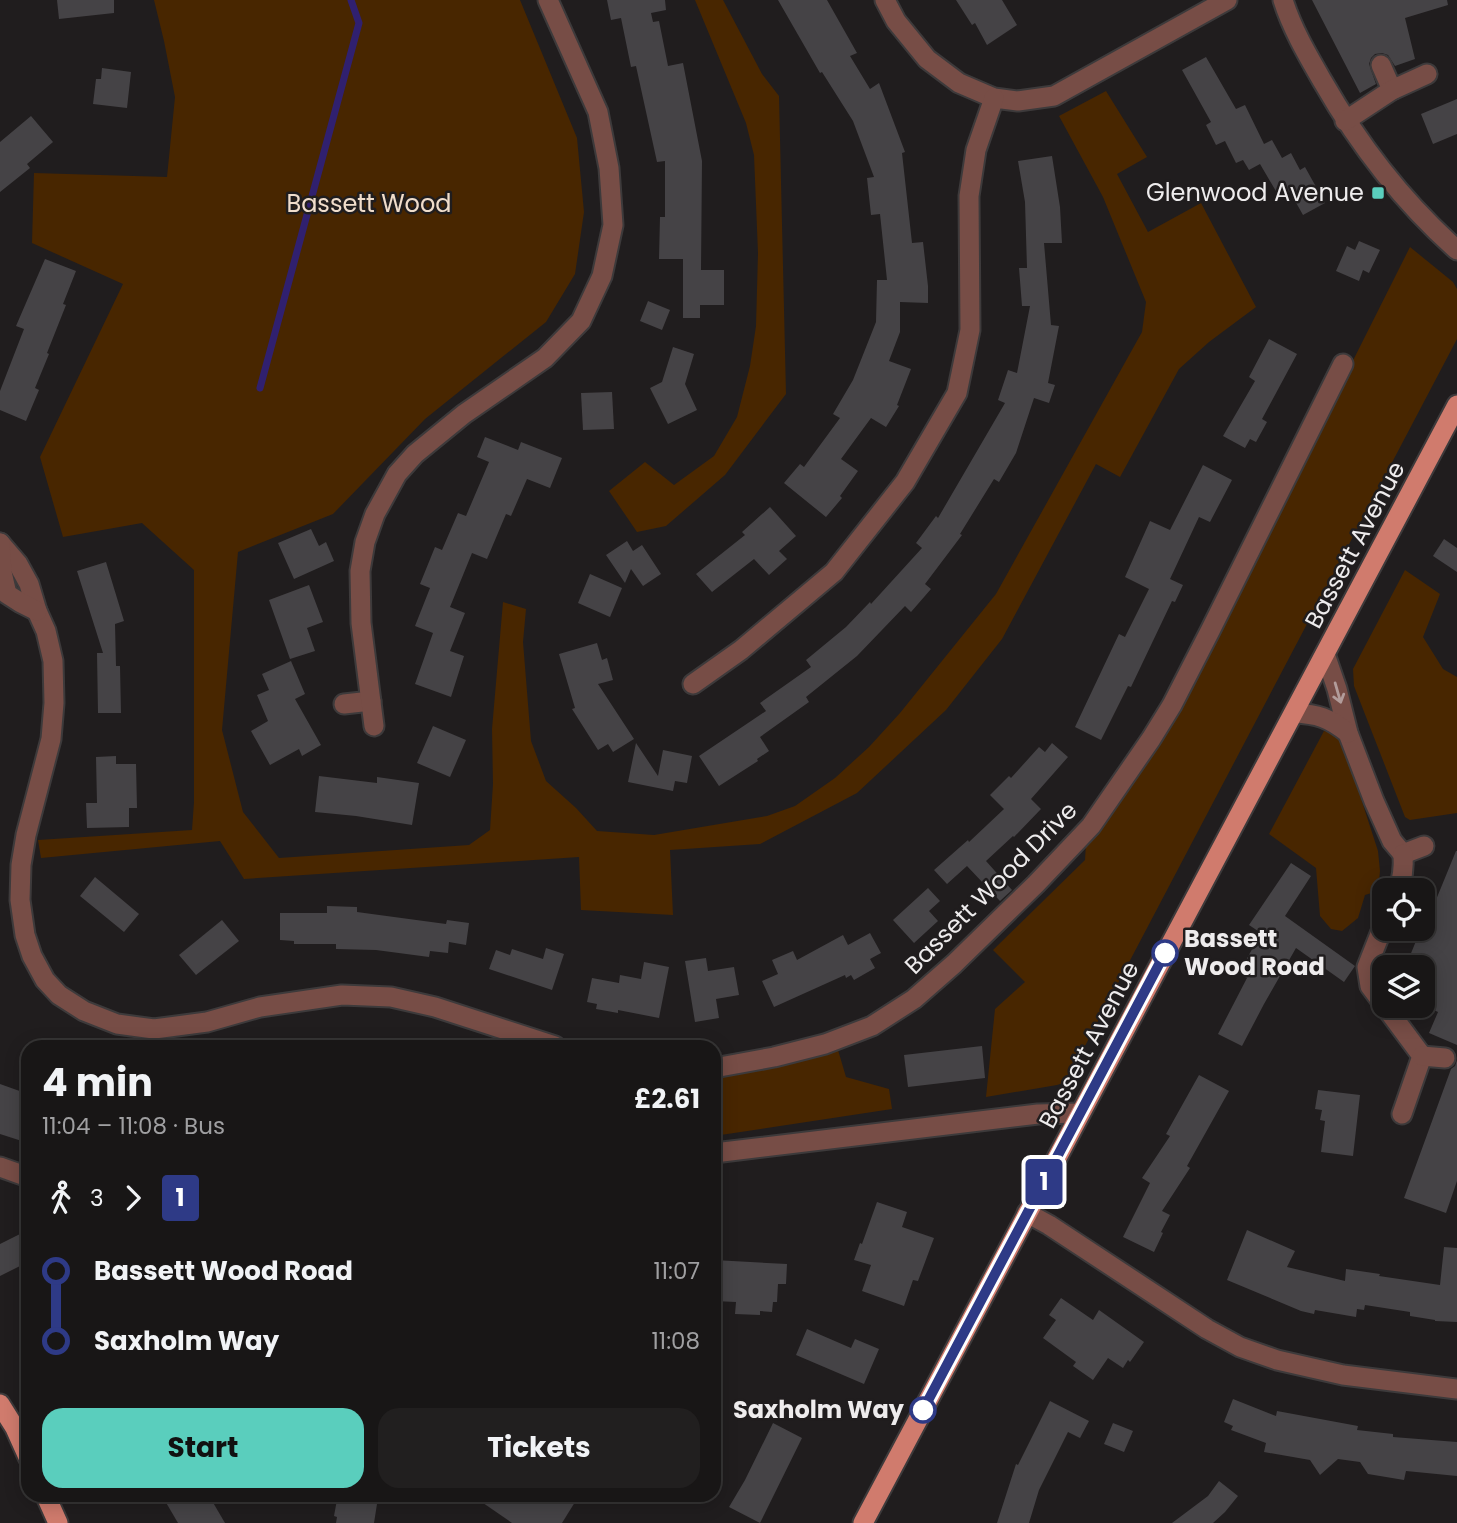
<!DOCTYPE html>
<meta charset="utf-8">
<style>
body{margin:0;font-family:Poppins,sans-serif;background:#211f1f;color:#f1f3f6;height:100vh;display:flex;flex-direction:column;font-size:26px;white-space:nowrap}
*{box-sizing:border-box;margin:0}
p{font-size:23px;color:#9f9fa1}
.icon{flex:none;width:38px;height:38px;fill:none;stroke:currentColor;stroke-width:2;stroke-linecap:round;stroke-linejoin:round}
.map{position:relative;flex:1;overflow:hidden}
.panel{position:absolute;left:21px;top:1040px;width:700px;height:462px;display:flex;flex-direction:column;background:#181616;border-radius:21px;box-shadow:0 4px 18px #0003,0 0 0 2px #363535}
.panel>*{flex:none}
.badge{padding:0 14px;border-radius:5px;font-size:24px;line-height:46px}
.buttons{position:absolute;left:1372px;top:878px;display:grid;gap:14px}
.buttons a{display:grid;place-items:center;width:63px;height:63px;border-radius:14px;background:#181616;box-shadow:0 4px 18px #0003,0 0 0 2px #363535;font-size:35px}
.map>.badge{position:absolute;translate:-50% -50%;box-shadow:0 0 0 4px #fff}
.legs{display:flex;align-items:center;gap:10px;height:77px;padding:0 21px;font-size:23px}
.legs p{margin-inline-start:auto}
.headline{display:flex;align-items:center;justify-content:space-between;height:119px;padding:0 21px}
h1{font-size:38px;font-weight:700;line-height:52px}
.cta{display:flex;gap:14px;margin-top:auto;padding:14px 21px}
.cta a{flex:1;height:80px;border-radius:21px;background:#5acebd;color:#111;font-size:28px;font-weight:700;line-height:80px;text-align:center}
.cta a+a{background:#211f1f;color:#f1f3f6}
ul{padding:0 21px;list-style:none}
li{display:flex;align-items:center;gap:24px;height:70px;font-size:26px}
li i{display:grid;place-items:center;width:10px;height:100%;margin:0 9px;background:currentColor}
li i::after{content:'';width:18px;height:18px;margin:-9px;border:5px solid;border-radius:50%;background:#181616}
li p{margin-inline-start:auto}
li:first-child i{background:linear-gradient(#0000 50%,currentColor 0)}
li:last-child i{background:linear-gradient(currentColor 50%,#0000 0)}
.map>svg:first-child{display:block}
.green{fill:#482600}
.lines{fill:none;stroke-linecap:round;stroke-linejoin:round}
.stream{stroke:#30206f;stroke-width:7}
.building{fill:#454346}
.minor-casing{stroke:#3d3a3b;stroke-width:23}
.primary-casing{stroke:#3d3a3b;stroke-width:23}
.minor{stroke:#774d46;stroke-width:19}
.primary{stroke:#d07b6d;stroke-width:19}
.oneway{stroke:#b29c9a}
.line-1-casing{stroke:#fff;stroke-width:16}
.line-1{stroke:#2e3a86;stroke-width:10}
.poi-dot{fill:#5acebd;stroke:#201d1e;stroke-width:2.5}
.stop-1-dot{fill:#fff;stroke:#2e3a86;stroke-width:3.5}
.labels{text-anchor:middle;stroke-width:5;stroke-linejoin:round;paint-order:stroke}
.poi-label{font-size:24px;fill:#eeeced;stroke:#201d1e;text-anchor:end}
.park-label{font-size:24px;fill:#f0ddcb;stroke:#201d1e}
.street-label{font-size:24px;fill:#eeeced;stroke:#201d1e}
.stop-label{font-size:24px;font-weight:bold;fill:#eeeced;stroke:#201d1e;text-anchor:start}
</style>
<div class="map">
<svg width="1457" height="1523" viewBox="0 0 1457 1523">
<rect width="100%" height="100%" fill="#201d1e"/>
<!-- green -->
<g class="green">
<path d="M154 0H520L577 138 584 212 575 274 546 322 425 419 333 514 238 552 222 730 243 812 279 858 469 845 490 830 493 784 492 729 503 602 526 609 523 642 531 741 546 781 576 808 597 831 654 835 767 816 795 806 835 778 869 747 900 713 996 594 1142 332 1146 302 1103 197 1059 116 1106 91 1147 157 1117 174 1148 232 1201 203 1256 307 1209 342 1179 369 1120 477 1096 464 1002 639 946 710 857 793 760 844 670 850 673 915 581 910 579 857 244 879 220 841 41 858 38 840 192 830 194 802V570L142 523 63 537 40 457 123 284 32 243 34 173 167 177 175 97 164 41Z"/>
<path d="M695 0H723L762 74 779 96 786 394 725 475 666 526 637 532 609 491 645 462 674 485 714 456 737 417 750 366 756 326 758 253 754 155 746 123Z"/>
<path d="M1410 247 1453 282 1457 289V339L1066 1082 1057 1085 986 1097 995 1009 1025 982 993 950 1085 860 1086 844 1171 723Z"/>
<path d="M1405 570 1440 594 1423 637 1443 669 1457 677V813L1410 820 1405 817 1354 686 1353 669Z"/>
<path d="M1324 731 1332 733 1343 743 1378 851 1380 871 1378 891 1365 895 1358 918 1342 931 1331 929 1320 916 1316 868 1269 834Z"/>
<path d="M838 1050 846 1077 889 1089 892 1109 714 1136V1077L759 1071Z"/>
</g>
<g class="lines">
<!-- stream -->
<path class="stream" d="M260 388 359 23 351 0"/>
</g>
<!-- building -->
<g class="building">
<path d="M57 0H114V13L59 19Z"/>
<path d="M607 0H665L666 10 651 13 653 22 659 21 668 66 683 63 702 161 701 270H724V305H700V318H683V259H659L660 217H665V161L657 162 636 66 631 67 621 18 611 20Z"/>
<path d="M778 0H827L857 53 850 56 870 89 879 83 905 152 902 153 912 243 923 242 928 286V303L900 302V332L889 361 911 369 897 405 899 406 886 427 871 418 841 459 858 471 840 496 842 498 826 517 784 483 800 464 804 467 840 418 833 414 853 380 876 322 877 280H887L880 214 871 215 867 178 874 177 853 121 822 72 820 73Z"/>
<path d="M956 0H1002L1017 25 987 45 975 23 972 25Z"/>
<path d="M1312 0H1447L1448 5 1405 18 1415 59 1395 66 1388 55 1382 53 1375 54 1371 58 1369 64 1376 84 1360 93Z"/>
<path d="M1206 57 1236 109 1245 105 1264 144 1272 140 1282 158 1291 153 1300 170 1305 167 1325 203 1303 215 1290 192 1280 198 1260 164 1249 170 1243 160 1236 163 1225 141 1216 145 1206 125 1211 122 1182 70Z"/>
<path d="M102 68 131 72 127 108 93 104 96 79H101Z"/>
<path d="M1457 99V134L1433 144 1421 114Z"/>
<path d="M31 116 53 142 27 164 30 168 0 192V142Z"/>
<path d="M1052 156 1060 207 1062 243H1044L1051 325 1059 326 1048 383 1055 385 1049 403 1034 398 1016 453 999 482 994 479 960 534 962 535 925 584 931 589 911 612 905 606 857 656 806 697 809 702 760 737 769 751 757 759 758 761 719 786 699 756 766 711 760 703 811 667 806 660 846 627 870 602 871 604 922 548 916 543 936 516 938 518 1005 403 998 400 1008 370 1017 373 1030 306H1022L1019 268H1027L1025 202 1018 161Z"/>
<path d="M1359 241 1380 250 1369 273 1363 270 1359 281 1336 271 1347 246 1355 250Z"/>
<path d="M45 259 76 271 63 304 66 305 47 353 49 354 35 388 39 390 26 421 0 410V391L24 329 16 326Z"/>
<path d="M648 301 670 310 662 330 640 321Z"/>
<path d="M1269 339 1297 354 1262 419 1267 422 1256 442 1250 439 1245 448 1223 436 1255 381 1249 377Z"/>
<path d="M673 347 694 354 685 384 697 410 668 424 650 388 662 382Z"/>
<path d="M612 392 614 429 583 430 581 393Z"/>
<path d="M485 437 518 450 521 442 562 458 550 488 527 479 511 516 506 514 487 559 472 553 450 607 465 613 450 651 464 656 451 697 415 684 433 633 415 626 430 588 420 584 435 547 442 550 458 513 466 516 489 462 477 457Z"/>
<path d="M1203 465 1232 480 1210 522 1199 517 1170 579 1183 585 1175 602 1172 601 1131 687 1128 686 1101 740 1075 727 1119 634 1125 637 1149 589 1125 577 1150 521 1170 530Z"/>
<path d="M770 507 796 536 779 551 787 559 769 575 754 559 712 592 696 574 745 535 742 532Z"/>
<path d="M311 529 319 546 326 542 334 561 294 579 278 543Z"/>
<path d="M1444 539 1457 548V572L1433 556Z"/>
<path d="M627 541 633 551 642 545 661 574 643 586 631 569 625 583 606 555Z"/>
<path d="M106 562 124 621 115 624 116 666H120L121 713H98L97 653H103L77 571Z"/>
<path d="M590 574 622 588 610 617 578 603Z"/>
<path d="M309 585 323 622 307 628 315 651 290 659 269 600Z"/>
<path d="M597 643 602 660 607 658 613 680 598 684 634 739 613 752 608 744 598 750 572 709 575 708 559 654Z"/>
<path d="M291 661 305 694 295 699 321 745 302 756 299 749 270 765 251 731 268 721 257 695 269 690 262 674Z"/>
<path d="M433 726 466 740 450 777 417 763Z"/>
<path d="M636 743 658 776 663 750 692 756 687 783 675 781 673 791 628 782Z"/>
<path d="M1052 743 1068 757 1031 799 1041 809 1014 837 1013 836 986 861 1012 890 1000 901 967 866 947 884 934 870 968 840 969 842 1004 809 990 795 1009 776 1011 778 1039 747 1045 752Z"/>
<path d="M116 756V764H136L137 808H129V827L87 828 86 803H97L96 757Z"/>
<path d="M319 776 377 783V777L419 783 412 825 356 816 315 812Z"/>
<path d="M1456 851H1457V1045L1429 1033 1438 1012 1423 1005V968H1405L1416 941 1413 939 1417 929H1423V916L1426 909 1431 912Z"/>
<path d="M1291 863 1311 876 1285 916 1355 966 1344 982 1296 948 1264 1004 1242 1046 1218 1034 1247 978 1243 976 1250 965 1245 962 1261 933 1249 925Z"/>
<path d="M95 877 139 914 124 932 80 896Z"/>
<path d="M928 888 940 901 929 911 938 921 914 943 893 920Z"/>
<path d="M327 906 357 907V912L446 924 447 920 469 923 466 945 449 942 448 953 430 951 429 957 376 950 336 949V944H294V941L280 940V913H327Z"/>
<path d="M222 920 239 941 196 975 179 955Z"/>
<path d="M870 933 881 953 870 959 875 968 854 980 851 975 846 978 845 975 774 1007 762 981 778 974 772 960 793 951 797 960 843 935 848 945Z"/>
<path d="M546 948 564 954 552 990 489 969 496 950 510 955 512 949 543 959Z"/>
<path d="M706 958 708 971 734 967 739 995 716 999 719 1018 695 1022 685 961Z"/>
<path d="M644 962 669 967 659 1018 618 1010V1013L596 1009 597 1004 587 1002 592 978 619 983 620 975 641 979Z"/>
<path d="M982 1046 985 1078 908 1087 904 1055Z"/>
<path d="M1457 1060V1181L1446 1213 1404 1198 1451 1069 1455 1066Z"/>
<path d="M1199 1075 1229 1091 1187 1166 1190 1168 1162 1211 1170 1215 1161 1232 1163 1233 1154 1252 1123 1237 1150 1183 1142 1178 1170 1136 1166 1134Z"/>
<path d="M0 1084 28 1094V1143L0 1134Z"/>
<path d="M1318 1090 1360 1095 1353 1156 1321 1152 1325 1121 1320 1120 1322 1110 1315 1109Z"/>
<path d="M877 1202 907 1212 902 1227 934 1238 918 1281 913 1280 904 1306 862 1291 871 1265 854 1260 860 1243 862 1244Z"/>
<path d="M1247 1230 1295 1251 1287 1267 1345 1281 1346 1269 1380 1274 1379 1276 1440 1285 1444 1247 1457 1248V1322L1435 1321V1320L1410 1316V1312L1365 1305 1364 1310 1357 1309 1356 1317 1315 1310 1314 1314 1301 1311 1227 1280Z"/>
<path d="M22 1233 23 1236 28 1233V1262L0 1276V1244Z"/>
<path d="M714 1260 787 1264 786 1284H778L777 1302H773L772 1312 760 1311V1315L735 1314 736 1302 714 1301Z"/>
<path d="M1061 1298 1093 1320 1099 1310 1144 1342 1130 1362 1128 1360 1123 1368 1108 1358 1093 1380 1073 1366 1076 1362 1043 1338 1056 1320 1049 1315Z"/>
<path d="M807 1329 851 1348 855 1339 879 1349 864 1384 796 1355Z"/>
<path d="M1233 1399 1276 1416 1277 1411 1358 1426 1357 1430 1393 1434V1437L1457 1442V1476L1406 1471 1404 1480 1368 1474 1360 1462 1338 1459 1320 1475 1310 1460 1264 1452 1266 1443 1231 1430 1233 1426 1224 1422Z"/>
<path d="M1050 1401 1089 1421 1080 1438 1068 1432 1039 1490 1029 1523H997L1016 1464 1018 1465Z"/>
<path d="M773 1423 802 1438 760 1523 729 1507 745 1480Z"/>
<path d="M1113 1423 1133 1431 1124 1452 1104 1444Z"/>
<path d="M1219 1481 1238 1496 1225 1512 1213 1523H1172L1208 1496Z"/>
<path d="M161 1494H208L225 1523H178Z"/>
<path d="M338 1494H373L372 1503 377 1504 374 1523H336L337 1517 334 1516Z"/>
<path d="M470 1494H580L562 1523H512Z"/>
</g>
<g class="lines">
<!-- minor casing -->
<g class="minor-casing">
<g id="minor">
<path d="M885 0 896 21 927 59 959 83 994 98 1018 101 1054 96 1227 0"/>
<path d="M1283 0C1292 29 1308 56 1323 82 1359 145 1403 202 1457 250"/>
<path d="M1381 65 1392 90"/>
<path d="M1345 121 1392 90 1427 74"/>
<path d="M0 543 18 564 29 584 37 611 46 631 53 661 54 703 51 739 26 835 21 865 20 900 25 935 32 956 45 980 59 995 84 1011 117 1024 154 1029 207 1022 260 1007 342 995 391 997 435 1007 555 1046"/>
<path d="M0 543 2 572 7 594 21 603 37 611"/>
<path d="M1325 654 1337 689 1348 733 1374 801 1392 841 1403 854"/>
<path d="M693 684 741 650 834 572 905 482 957 393 970 330 969 196 976 150 994 98"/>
<path d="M344 704 371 701"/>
<path d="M1294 713C1318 714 1329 718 1348 733"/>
<path d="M374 726 361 623 360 571 365 542 375 514 397 474 415 454 464 414 545 358 581 321 602 276 613 225 609 168 598 112 548 0"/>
<path d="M1403 854 1424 846"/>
<path d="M1398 891C1403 878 1404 868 1403 854"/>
<path d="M1384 924 1367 967 1370 986 1422 1056 1402 1114"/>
<path d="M1422 1056 1445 1058"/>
<path d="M714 1068 774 1057 825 1044 872 1026 914 999 954 964 1036 884 1091 826 1151 739 1172 705 1210 631 1343 364"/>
<path d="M714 1153 1038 1114 1080 1113"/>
<path d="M0 1167 28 1177"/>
<path d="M1027 1213 1049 1225 1207 1329 1240 1347 1277 1360 1343 1375 1457 1389"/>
</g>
</g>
<!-- primary casing -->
<g class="primary-casing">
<g id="primary">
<path d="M0 1404 15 1428 28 1457"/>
<path d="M45 1494 58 1523"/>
<path d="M863 1523 1457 405"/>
</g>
</g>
<!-- minor -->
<use href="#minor" class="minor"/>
<!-- primary -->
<use href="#primary" class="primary"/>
</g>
<!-- one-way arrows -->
<defs><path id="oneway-shaft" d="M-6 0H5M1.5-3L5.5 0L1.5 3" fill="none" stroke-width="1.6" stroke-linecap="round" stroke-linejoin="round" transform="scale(1.75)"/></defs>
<use class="oneway" href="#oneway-shaft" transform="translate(1338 693) rotate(74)"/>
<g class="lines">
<!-- line-1 casing -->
<g class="line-1-casing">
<path id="line-1" d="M923 1410 1165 953"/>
</g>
<!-- line-1 -->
<use href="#line-1" class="line-1"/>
</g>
<!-- markers -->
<rect class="poi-dot" x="1371" y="186" width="14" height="14" rx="3.5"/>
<g class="stop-1-dot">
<circle cx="1165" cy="953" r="12"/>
<circle cx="923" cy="1410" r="12"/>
</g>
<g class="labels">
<!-- poi labels -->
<g class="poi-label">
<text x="1364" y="201">Glenwood Avenue</text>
</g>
<!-- park labels -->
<g class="park-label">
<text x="369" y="212">Bassett Wood</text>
</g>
<!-- street labels -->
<g class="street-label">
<text transform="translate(1355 545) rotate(-62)" y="8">Bassett Avenue</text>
<text transform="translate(991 888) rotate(-45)" y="8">Bassett Wood Drive</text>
<text transform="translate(1089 1045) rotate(-62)" y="8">Bassett Avenue</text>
</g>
<!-- stop labels -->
<g class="stop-label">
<text x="1184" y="947">Bassett<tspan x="1184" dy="28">Wood Road</tspan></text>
<text x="904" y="1418" text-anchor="end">Saxholm Way</text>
</g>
</g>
</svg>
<div class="buttons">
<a><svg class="icon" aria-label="locate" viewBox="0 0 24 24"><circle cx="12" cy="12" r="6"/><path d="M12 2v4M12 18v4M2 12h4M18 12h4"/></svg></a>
<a><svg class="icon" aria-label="layers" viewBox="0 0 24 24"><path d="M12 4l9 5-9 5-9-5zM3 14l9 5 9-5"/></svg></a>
</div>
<b class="badge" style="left:1044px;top:1182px;background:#2e3a86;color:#fff">1</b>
<section class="panel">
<div class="headline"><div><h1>4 min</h1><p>11:04 – 11:08 · Bus</p></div><b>£2.61</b></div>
<div class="legs"><svg class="icon" aria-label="walk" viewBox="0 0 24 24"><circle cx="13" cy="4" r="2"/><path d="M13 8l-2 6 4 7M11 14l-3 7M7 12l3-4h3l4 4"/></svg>3<svg class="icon" aria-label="forward" viewBox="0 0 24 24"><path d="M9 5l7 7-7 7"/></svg><b class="badge" style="background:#2e3a86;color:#fff">1</b></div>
<ul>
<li><i style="color:#2e3a86"></i><b>Bassett Wood Road</b><p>11:07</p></li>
<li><i style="color:#2e3a86"></i><b>Saxholm Way</b><p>11:08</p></li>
</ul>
<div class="cta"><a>Start</a><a>Tickets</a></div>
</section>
</div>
